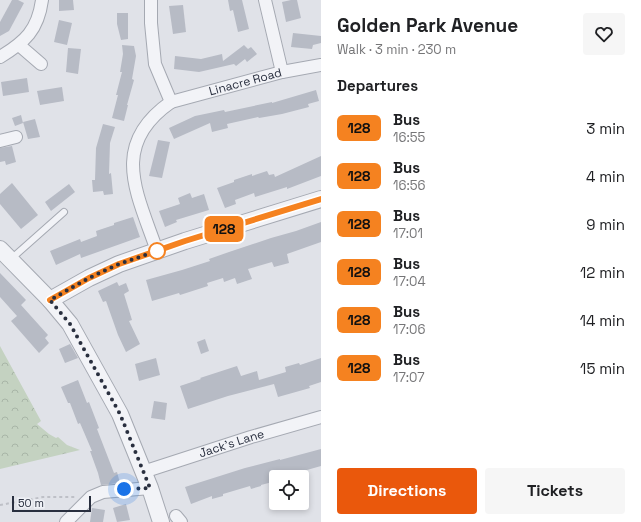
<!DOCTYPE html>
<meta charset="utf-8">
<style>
body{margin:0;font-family:"Space Grotesk",sans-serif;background:#f6f6f6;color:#202124;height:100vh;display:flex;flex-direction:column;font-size:15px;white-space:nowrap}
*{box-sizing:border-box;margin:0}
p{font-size:13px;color:#757577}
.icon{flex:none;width:22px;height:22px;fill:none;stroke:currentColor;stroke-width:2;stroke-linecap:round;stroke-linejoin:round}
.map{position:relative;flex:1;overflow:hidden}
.panel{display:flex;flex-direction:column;background:#fff;width:320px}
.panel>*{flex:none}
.badge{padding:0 8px;border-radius:6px;font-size:14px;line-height:26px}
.controls{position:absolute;left:269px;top:470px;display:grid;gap:8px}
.controls a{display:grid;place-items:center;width:40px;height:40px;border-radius:4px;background:#fff;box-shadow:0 2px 6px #0003;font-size:20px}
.scale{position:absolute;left:12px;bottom:10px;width:79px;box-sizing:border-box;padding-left:4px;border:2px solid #292f3f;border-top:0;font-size:11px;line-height:14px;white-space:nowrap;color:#292f3f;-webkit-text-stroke:3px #eff1f6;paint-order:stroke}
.you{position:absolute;width:20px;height:20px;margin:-10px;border:3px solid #fff;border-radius:50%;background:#1a73e8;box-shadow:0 0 0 6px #1a73e833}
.map>.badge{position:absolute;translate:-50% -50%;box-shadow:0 0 0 2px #fff}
h2{padding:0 16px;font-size:15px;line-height:36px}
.round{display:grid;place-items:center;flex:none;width:42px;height:42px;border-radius:4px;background:#f6f6f6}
.summary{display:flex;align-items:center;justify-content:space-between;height:68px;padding:0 16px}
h1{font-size:19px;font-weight:700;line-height:30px}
.button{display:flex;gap:8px;margin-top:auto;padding:8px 16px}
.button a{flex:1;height:46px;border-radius:4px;background:#ea580c;color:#fff;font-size:16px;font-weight:700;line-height:46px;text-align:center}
.button a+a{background:#f6f6f6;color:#202124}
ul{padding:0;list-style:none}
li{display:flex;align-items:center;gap:12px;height:48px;padding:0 16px}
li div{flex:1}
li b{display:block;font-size:15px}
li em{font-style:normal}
li .badge{min-width:44px;font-weight:700;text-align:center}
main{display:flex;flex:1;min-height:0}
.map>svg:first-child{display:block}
.forest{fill:url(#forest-crowns)}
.building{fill:#b7bbc5}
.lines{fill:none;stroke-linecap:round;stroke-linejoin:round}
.service-casing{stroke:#a5a9b2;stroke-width:8}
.minor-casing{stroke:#a5a9b2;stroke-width:14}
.tertiary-casing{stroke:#a5a9b2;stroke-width:18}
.path{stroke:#bec0c7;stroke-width:2;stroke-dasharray:3 3;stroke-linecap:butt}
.service{stroke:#f2f3f7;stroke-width:6}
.minor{stroke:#f2f3f7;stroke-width:12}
.tertiary{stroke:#f2f3f7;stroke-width:16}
.line-casing{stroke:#fff;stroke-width:9}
.line{stroke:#f58220;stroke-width:6}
.walk{stroke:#292f3f;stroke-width:4;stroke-dasharray:0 7.2}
.stop-dot{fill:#fff;stroke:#f58220;stroke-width:2}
.labels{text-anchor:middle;stroke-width:3;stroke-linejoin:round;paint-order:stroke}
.street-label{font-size:12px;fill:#292f3f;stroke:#eff1f6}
</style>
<main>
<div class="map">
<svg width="321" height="522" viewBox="0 0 321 522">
<defs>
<pattern id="forest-crowns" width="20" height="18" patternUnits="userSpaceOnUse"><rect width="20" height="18" fill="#c4d2c1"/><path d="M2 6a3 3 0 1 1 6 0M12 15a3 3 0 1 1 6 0" fill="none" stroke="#a8b5a7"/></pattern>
</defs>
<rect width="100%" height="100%" fill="#e0e2e8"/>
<!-- forest -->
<path class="forest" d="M0 346 41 421 37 424 49 434 56 438 58 437 67 445 80 450 0 469Z"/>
<!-- building -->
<g class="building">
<path d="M12 0H18L24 3 9 31 0 36V22Z"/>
<path d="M59 0H73L74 10 59 11Z"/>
<path d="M228 0H242L249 29 238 32 233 10 230 11Z"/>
<path d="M291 0H297L301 18 286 22 282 2Z"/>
<path d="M183 5 186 32 173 34 169 6Z"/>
<path d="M117 13H128V39L121 40 117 24Z"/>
<path d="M59 20 72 23 67 45 54 42Z"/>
<path d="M293 33 321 36V43L313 45 312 49 291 47Z"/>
<path d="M122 45 134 46 136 56 132 79 134 80 127 105H128L124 121 112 118 118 95H116L122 72H120L123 54Z"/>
<path d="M244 45 248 49 251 47 257 54 247 62 245 59 236 66 234 64 199 72 174 69 175 56 201 59 222 54 223 61Z"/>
<path d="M68 48 81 49 78 74 66 72Z"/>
<path d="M27 78 29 92 3 96 1 82Z"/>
<path d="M62 87 64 101 40 105 37 91Z"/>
<path d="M316 90 319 101 308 104 309 107 282 114 259 118 258 117 227 124 228 128 212 132 210 123 174 139 169 128 195 116 224 110 225 112 272 102V103Z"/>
<path d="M21 115 23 123 15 126 12 118Z"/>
<path d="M35 119 40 137 28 139 23 122Z"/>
<path d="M103 124 115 127 110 143 109 174 111 173 113 194 104 195 103 191 93 192 92 180H95L96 148Z"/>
<path d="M158 140 170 142 162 178 149 176Z"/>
<path d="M12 146 16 162 6 165 5 161 0 162V148Z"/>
<path d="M321 156V176L287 189V187L255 197 254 193 235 200 236 204 225 208 217 188 234 182V180L252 174V176L267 171 269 175 274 174 275 177Z"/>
<path d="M12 183 38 215 21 229 0 204V194Z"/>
<path d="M69 184 75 192 51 211 45 202Z"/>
<path d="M190 193 192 198 204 194 209 210 176 220 177 222 165 227 159 211 180 204 178 198Z"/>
<path d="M133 217 140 237 81 258 80 254 56 265 50 251 80 239 81 242 97 236 96 231 114 225V223Z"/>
<path d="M321 222V242L287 254 289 263 274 267 272 262 248 269 252 279 237 284 235 278 224 282 223 278 207 283 208 286 180 295 179 293 152 301 146 280 182 270 210 261 209 259 229 252 271 238 296 231Z"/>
<path d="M0 273 26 300 21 305 48 335 45 338 49 343 39 353 11 321 17 316 0 297Z"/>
<path d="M117 282 119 286 126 283 129 291 124 294 132 320 129 321 140 344 126 352 118 335 106 301 103 302 98 291Z"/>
<path d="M205 339 209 351 201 354 197 342Z"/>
<path d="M70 344 78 358 65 363 59 349Z"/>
<path d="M156 358 160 375 139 381 135 364Z"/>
<path d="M321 358V382L309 386 310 388 278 397 274 384 228 396 188 409 180 386 201 379 200 378 237 366 241 376 257 371 259 380 286 372 285 367 299 363 300 365Z"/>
<path d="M78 380 87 403 89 402 99 428 97 429 114 473 117 472 120 483 101 485 98 473 90 451H92L80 423 78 424 70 403H68L61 387Z"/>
<path d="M154 401 167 403 165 420 151 418Z"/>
<path d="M321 449V466L282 477H276V481L261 485V486L251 489 250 486 223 494V496L212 499V496L191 504 185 487 245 468 280 459V460Z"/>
<path d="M126 504 130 520 117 522 113 508Z"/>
<path d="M92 508 105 510 103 522H90Z"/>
</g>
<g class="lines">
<!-- service casing -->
<g class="service-casing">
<path id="service" d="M11 259 64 212"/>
</g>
<!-- minor casing -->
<g class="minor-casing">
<g id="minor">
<path d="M151 0V23L155 64 171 102C109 145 137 193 157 251"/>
<path d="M265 0 282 72"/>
<path d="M19 45 41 64"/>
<path d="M0 57C25 42 38 30 42 0"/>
<path id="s1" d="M171 102 282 72 321 65"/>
<path d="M0 141 16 137"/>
<path id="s2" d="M143 472 251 437 321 417"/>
<path d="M176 516 181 522"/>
<path d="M66 522 91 497 103 492 150 488"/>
</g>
</g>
<!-- tertiary casing -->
<g class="tertiary-casing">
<g id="tertiary">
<path d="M0 249 50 300 70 324 120 414 150 488 161 522"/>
<path d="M50 300 89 278 119 264 185 241 321 199"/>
</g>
</g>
<!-- path -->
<path class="path" d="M0 505 43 497H76"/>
<!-- service -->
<use href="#service" class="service"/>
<!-- minor -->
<use href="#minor" class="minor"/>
<!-- tertiary -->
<use href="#tertiary" class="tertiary"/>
</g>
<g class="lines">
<!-- line casing -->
<g class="line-casing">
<path id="line" d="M50 300 89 278 119 264 185 241 321 199"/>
</g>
<!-- line -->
<use href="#line" class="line"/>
<!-- walk -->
<path class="walk" d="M124 489 150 488 120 414 70 324 50 300 89 278 119 264 157 251"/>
</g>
<!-- markers -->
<circle class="stop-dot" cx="157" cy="251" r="8"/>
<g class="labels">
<!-- street labels -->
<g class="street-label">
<text dy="4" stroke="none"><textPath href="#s1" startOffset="77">Linacre Road</textPath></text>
<text dy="4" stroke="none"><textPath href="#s2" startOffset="93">Jack's Lane</textPath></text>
</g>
</g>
</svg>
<div class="controls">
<a><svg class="icon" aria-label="locate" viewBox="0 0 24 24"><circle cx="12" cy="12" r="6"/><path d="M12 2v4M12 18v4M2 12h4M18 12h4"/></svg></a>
</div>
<div class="scale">50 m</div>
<div class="you" style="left:124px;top:489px"></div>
<b class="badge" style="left:224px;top:229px;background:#f58220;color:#111">128</b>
</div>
<section class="panel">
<div class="summary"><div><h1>Golden Park Avenue</h1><p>Walk · 3 min · 230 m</p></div><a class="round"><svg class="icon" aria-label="heart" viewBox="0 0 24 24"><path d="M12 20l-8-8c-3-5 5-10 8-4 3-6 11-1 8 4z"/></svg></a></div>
<h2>Departures</h2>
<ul>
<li><span class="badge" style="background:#f58220;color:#111">128</span><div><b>Bus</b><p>16:55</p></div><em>3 min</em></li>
<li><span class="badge" style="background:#f58220;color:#111">128</span><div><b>Bus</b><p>16:56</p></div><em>4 min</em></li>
<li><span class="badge" style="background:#f58220;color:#111">128</span><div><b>Bus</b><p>17:01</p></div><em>9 min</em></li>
<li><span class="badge" style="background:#f58220;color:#111">128</span><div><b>Bus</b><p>17:04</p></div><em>12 min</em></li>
<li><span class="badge" style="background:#f58220;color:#111">128</span><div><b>Bus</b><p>17:06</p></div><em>14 min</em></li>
<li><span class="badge" style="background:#f58220;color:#111">128</span><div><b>Bus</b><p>17:07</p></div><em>15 min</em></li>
</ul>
<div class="button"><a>Directions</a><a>Tickets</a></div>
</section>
</main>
